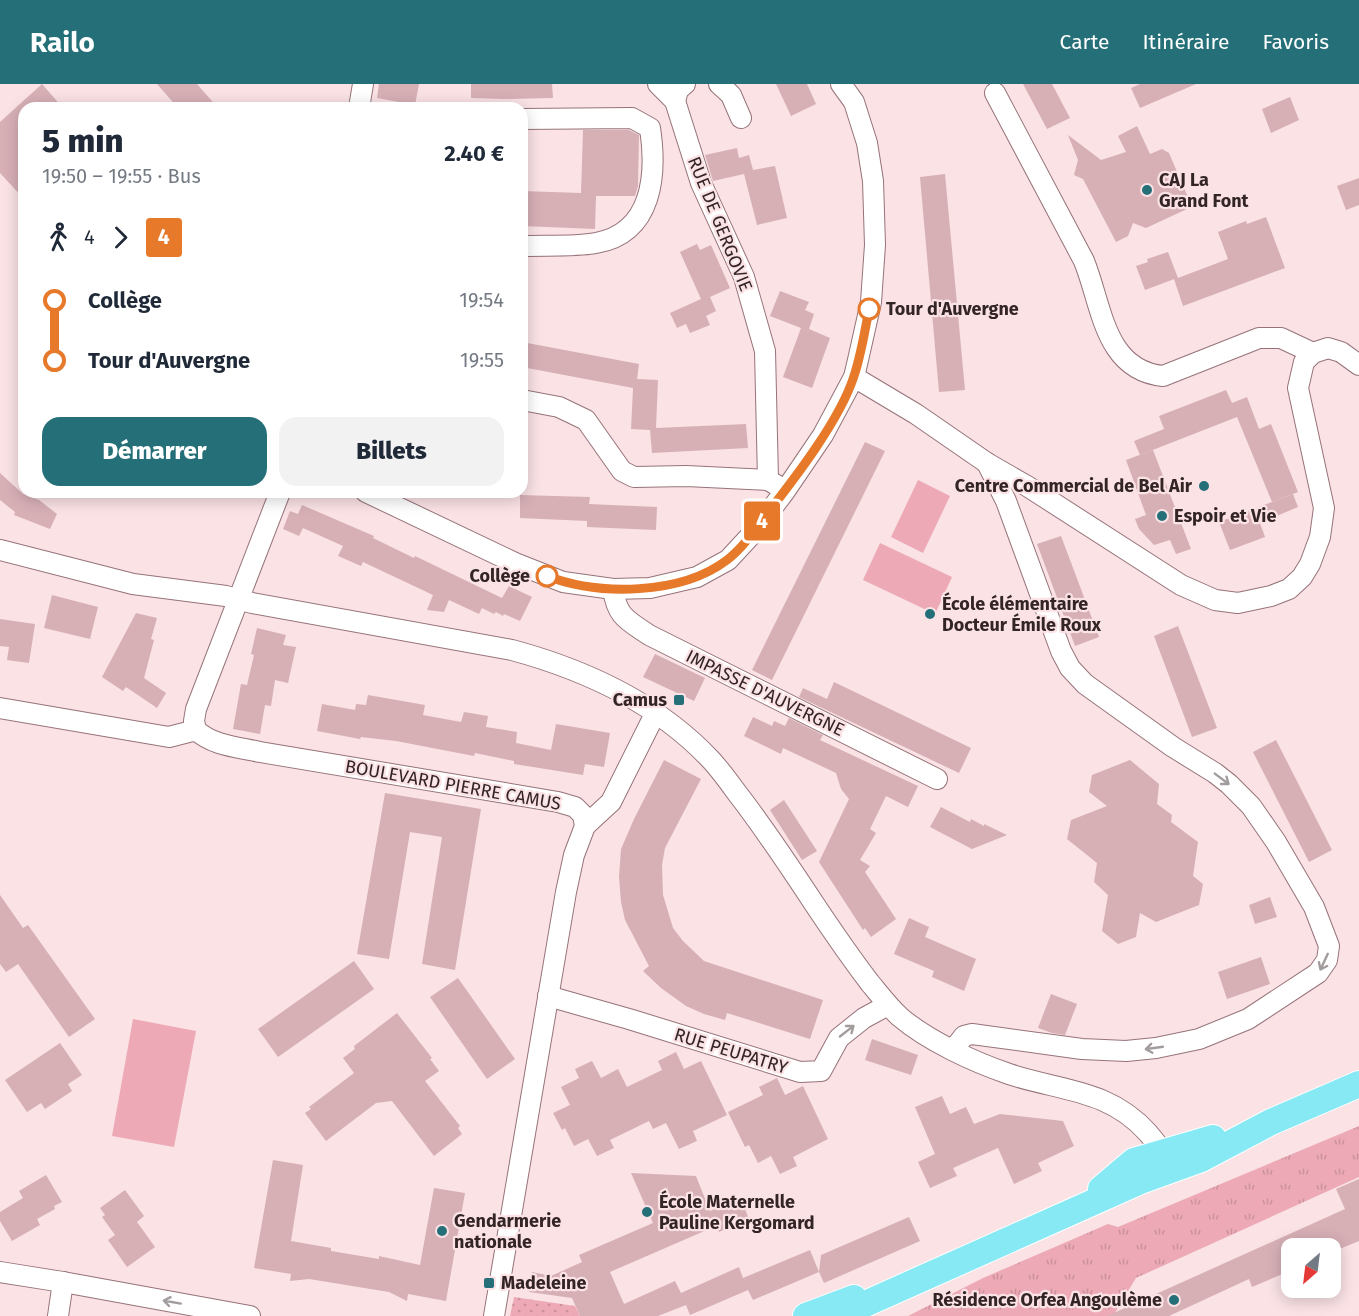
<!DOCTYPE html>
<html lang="fr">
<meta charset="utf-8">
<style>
body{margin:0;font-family:"Fira Sans",sans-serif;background:#f2f2f3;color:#1f2937;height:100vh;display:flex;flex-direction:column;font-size:22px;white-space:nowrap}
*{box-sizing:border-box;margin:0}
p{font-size:20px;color:#747a83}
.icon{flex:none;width:33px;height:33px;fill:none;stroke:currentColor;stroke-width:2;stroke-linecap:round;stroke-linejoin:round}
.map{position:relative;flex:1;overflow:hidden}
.drawer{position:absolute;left:18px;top:18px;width:510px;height:396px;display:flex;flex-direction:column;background:#fff;border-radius:18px;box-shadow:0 3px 15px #0003}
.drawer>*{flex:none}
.badge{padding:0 12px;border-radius:4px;font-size:21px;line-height:39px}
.needle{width:39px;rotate:208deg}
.fabs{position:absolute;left:1281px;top:1154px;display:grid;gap:12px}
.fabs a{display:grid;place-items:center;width:60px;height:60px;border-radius:12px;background:#fff;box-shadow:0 3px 15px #0003;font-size:30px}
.map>.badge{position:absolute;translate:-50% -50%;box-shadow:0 0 0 3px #fff}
.legs{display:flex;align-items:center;gap:9px;height:66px;padding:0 24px;font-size:20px}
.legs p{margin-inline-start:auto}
.headline{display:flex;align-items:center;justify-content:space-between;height:102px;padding:0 24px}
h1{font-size:33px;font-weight:800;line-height:45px}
.action{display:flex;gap:12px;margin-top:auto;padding:12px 24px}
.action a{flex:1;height:69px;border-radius:18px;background:#256f78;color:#fff;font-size:24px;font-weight:800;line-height:69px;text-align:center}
.action a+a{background:#f2f2f3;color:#1f2937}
ul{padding:0 24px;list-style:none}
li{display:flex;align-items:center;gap:21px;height:60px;font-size:22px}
li i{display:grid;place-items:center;width:9px;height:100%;margin:0 8px;background:currentColor}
li i::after{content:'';width:15px;height:15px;margin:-8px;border:4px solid;border-radius:50%;background:#fff}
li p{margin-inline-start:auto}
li:first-child i{background:linear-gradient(#0000 50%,currentColor 0)}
li:last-child i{background:linear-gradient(currentColor 50%,#0000 0)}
header{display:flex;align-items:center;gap:36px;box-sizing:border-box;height:84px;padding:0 30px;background:#256f78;color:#fff}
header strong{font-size:28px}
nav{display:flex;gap:33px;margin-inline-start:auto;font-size:21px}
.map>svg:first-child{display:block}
.grass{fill:url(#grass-tufts)}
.park{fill:url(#park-dots)}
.pitch{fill:#edaab6}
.building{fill:#d7b0b6}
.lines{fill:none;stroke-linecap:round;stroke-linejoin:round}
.minor-casing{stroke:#967379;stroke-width:22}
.major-casing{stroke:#fff;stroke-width:28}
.minor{stroke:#fff;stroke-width:20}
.major{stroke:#87e9f4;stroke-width:26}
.oneway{stroke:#a39c9d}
.line-1-casing{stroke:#fff;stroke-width:14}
.line-1{stroke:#e7792b;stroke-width:9}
.poi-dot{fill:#256f78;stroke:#fae2e5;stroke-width:2}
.stop-1-dot{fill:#fff;stroke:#e7792b;stroke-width:3}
.labels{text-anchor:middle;stroke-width:4.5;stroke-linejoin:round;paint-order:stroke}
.poi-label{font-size:18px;font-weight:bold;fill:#332426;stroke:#fae2e5;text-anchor:start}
.street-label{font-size:18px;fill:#332426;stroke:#fae2e5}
.stop-label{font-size:18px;font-weight:bold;fill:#332426;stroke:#fae2e5;text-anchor:start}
</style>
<header>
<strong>Railo</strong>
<nav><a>Carte</a><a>Itinéraire</a><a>Favoris</a></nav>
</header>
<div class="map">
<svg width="1359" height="1232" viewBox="0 0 1359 1232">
<defs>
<pattern id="grass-tufts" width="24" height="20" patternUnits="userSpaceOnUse" patternTransform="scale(1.5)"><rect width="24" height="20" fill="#edaab6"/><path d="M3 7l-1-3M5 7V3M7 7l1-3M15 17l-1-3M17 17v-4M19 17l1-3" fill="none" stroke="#cc929c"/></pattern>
<pattern id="park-dots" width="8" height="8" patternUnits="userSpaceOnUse" patternTransform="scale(1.5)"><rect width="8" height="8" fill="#edaab6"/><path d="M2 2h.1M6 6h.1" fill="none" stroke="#cc929c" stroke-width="1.8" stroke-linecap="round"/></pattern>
</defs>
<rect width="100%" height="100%" fill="#fae2e5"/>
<!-- grass -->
<path class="grass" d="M1359 1042V1093L1136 1194 1113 1232H908L983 1194 1108 1140 1118 1143Z"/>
<!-- park -->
<path class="park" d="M514 1213 575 1222 580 1232H510Z"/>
<!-- pitch -->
<g class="pitch">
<path d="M918 396 950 412 923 469 891 453Z"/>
<path d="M880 459 952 493 935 530 863 496Z"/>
<path d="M133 935 196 947 174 1063 112 1052Z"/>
</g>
<!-- building -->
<g class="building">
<path d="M42 0 63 24H24V115L0 89V38Z"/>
<path d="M157 0H197L218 24H178Z"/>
<path d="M379 0H419L415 21 377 14Z"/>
<path d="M471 0H552L553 14 503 15 471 14Z"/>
<path d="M776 0H807L816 20 791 32Z"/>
<path d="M1023 0H1052L1070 34 1047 45Z"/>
<path d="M1140 0H1196L1140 24 1131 4Z"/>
<path d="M1290 13 1299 36 1271 49 1262 25Z"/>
<path d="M1137 42 1150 70 1162 65 1169 69 1190 118 1187 125 1146 144 1133 139 1128 152 1116 158 1083 95 1074 91 1078 76 1068 51 1101 76 1126 68 1118 52Z"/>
<path d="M583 46H629L639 51 638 102 635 112H596L595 145 522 142V107L581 109Z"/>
<path d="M737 64 739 74 749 71 753 86 775 82 787 134 757 141 744 90 713 97 705 71Z"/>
<path d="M945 90 965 306 939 308 920 93Z"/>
<path d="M1359 94V121L1346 126 1337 102Z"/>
<path d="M1266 133 1285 184 1183 222 1174 195 1177 194 1145 206 1136 182 1148 178 1147 175 1168 168 1178 194 1228 175 1218 148 1246 137 1247 140Z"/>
<path d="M697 160 700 166 711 161 730 204 710 213 716 227 706 232 710 241 690 249 686 240 677 244 670 229 701 215 680 168Z"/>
<path d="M780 207 809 218 805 226 814 230 809 245 830 254 812 304 783 293 801 244 770 232Z"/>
<path d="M522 258 639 280 637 295 658 296 656 344 746 340 748 364 652 369 650 346 631 345 633 304 522 283Z"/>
<path d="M1226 306 1232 319 1247 313 1259 345 1271 340 1298 408 1272 418 1237 333 1140 371 1134 357 1164 345 1159 332Z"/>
<path d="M865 358 885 367 772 596 752 586Z"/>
<path d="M1153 366 1191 465 1176 470 1170 456 1154 461 1139 445 1135 435 1146 431 1126 376Z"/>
<path d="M0 389 23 410 39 416 57 430 50 445 14 431 15 428 0 416Z"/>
<path d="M1293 410 1298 423 1260 439 1265 453 1230 466 1219 438Z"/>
<path d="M520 411 590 413 589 420 657 423 656 446 587 443V437L520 434Z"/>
<path d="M302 421 374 452 373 454 414 474 415 472 502 514 509 502 532 513 520 537 504 530 503 532 496 528 494 530 482 524 479 530 449 516 444 528 427 526 433 511 363 478 361 482 338 472 343 462 303 444 299 452 283 445 290 427 298 430Z"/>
<path d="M1061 452 1099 553 1075 562 1037 460Z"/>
<path d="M52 511 98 523 90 555 44 544Z"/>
<path d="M136 529 157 534 151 555 154 556 144 594 166 609 157 624 126 603 123 607 102 593Z"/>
<path d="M0 535 35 540 29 579 7 576 9 563 0 562Z"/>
<path d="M1178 542 1217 644 1192 653 1154 552Z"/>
<path d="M257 544 286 551 283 561 296 563 288 599 275 596 271 622 265 621 260 650 233 645 241 600 247 601 254 571 251 570Z"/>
<path d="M655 570 705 594 694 617 643 593Z"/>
<path d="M834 598 971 664 959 689 799 613 803 604 827 615Z"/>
<path d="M368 611 425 621 423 631 461 638 464 628 488 632 486 643 517 648 516 659 551 666 556 640 610 649 604 683 585 680 583 691 514 680V677L475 669 474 672 396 657 361 653 360 655 317 647 322 620 355 626 356 620 366 621Z"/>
<path d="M753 633 772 642 774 637 785 642 789 634 823 651 820 656 918 702 908 723 886 712 870 745 876 749 860 776 870 782 865 788 896 835 871 853 865 844 863 846 819 778 849 715 841 705 836 689 783 664 781 670 744 652Z"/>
<path d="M1276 656 1332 766 1309 778 1253 668Z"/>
<path d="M664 676 701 695 665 764 662 781 663 811 673 844 683 857 704 877 823 916 810 955 727 929 725 936 704 930 686 922 661 904 643 887 649 882 625 836 621 818 619 793 621 765 634 735Z"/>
<path d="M1130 676 1159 700 1157 720 1172 731 1171 738 1198 758 1193 792 1203 800 1199 821 1156 838 1140 829 1136 853 1118 860 1102 847 1108 811 1094 798 1097 779 1067 755 1071 736 1107 722 1089 708 1092 691Z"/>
<path d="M385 709 481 725 455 886 422 880 442 753 410 748 389 875 357 870Z"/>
<path d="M784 716 817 767 802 776 770 726Z"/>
<path d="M941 723 970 738 971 735 984 742V740L1007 751 972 765 930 743Z"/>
<path d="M0 811 23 844 28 841 95 935 69 953 18 880 6 888 0 880Z"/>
<path d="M1270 813 1277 833 1255 840 1249 821Z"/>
<path d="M909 834 929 843 925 853 976 875 964 907 932 893 934 887 894 870Z"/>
<path d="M1261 873 1270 900 1227 915 1218 888Z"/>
<path d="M354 877 374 905 278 973 258 945Z"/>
<path d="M458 894 515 975 487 995 430 913Z"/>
<path d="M1051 910 1077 920 1065 951 1052 949 1038 944Z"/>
<path d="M397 929 432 974 430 975 439 987 425 997 460 1042 458 1044 462 1050 434 1072 392 1017 376 1019 326 1057 305 1029 311 1025 309 1023 354 989 343 974 355 965 354 962Z"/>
<path d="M872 955 918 971 911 991 865 976Z"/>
<path d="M60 959 82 991 68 1000 72 1007 45 1025 41 1019 27 1028 5 996Z"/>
<path d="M676 968 684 985 701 977 727 1031 693 1047 697 1057 679 1065 666 1039 653 1045 649 1037 610 1056 614 1064 597 1072 588 1055 574 1062 565 1044 562 1046 553 1029 570 1021 561 1003 579 994 575 985 592 977 601 994 618 985 627 1003 662 986 658 977Z"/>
<path d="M777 994 785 1011 803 1002 828 1055 793 1073 797 1082 780 1090 771 1072 758 1079 749 1061 745 1063 728 1028 763 1011 759 1003Z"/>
<path d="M942 1012 950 1030 966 1023 974 1040 1000 1030 1063 1037 1074 1062 1038 1079 1042 1087 1014 1100 998 1064 953 1084 957 1092 930 1104 918 1078 935 1070 915 1023Z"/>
<path d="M273 1076 303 1081 291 1157 331 1164V1167L379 1175V1172L420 1181 434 1104 465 1109 446 1217 408 1210 407 1217 389 1208 309 1195 290 1197 291 1190 254 1184Z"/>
<path d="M631 1089 696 1092 710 1127 741 1115 749 1135 719 1148 716 1142 610 1188 624 1220 675 1197 681 1209 739 1183 743 1194 810 1166 819 1188 753 1216 748 1206 690 1231 686 1221 658 1232H580L572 1214 529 1208 532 1188 551 1192 582 1178 579 1171 653 1139Z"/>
<path d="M46 1091 62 1118 54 1122 55 1125 37 1135 40 1141 12 1157 0 1137V1128L23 1114 19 1107Z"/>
<path d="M1359 1095V1157L1330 1169V1164H1292V1186L1252 1203 1249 1195 1169 1232H1107L1345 1125 1336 1105Z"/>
<path d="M125 1106 144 1132 137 1138 155 1163 127 1183 108 1156 115 1151 102 1133 105 1131 100 1124Z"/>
<path d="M909 1133 920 1157 824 1199 819 1188 821 1171Z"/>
</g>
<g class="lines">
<!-- minor casing -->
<g class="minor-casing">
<g id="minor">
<path d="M658 0 675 17 701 99 744 193 765 267 768 396"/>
<path d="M719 0 731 11 741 34"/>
<path d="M995 9 1084 177C1102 221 1104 286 1163 292L1259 254H1281L1313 269"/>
<path d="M675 17 678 6 685 0"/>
<path d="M359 24 363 0"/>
<path d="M522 35 632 34 650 44C657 90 653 149 596 159 574 163 545 161 522 162"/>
<path d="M854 293 916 330 987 379 1027 402 1181 501 1215 516 1238 519 1271 512 1289 505 1302 493 1310 480 1320 453 1324 424 1298 304 1304 278 1313 269 1328 264 1341 268 1359 281"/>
<path d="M522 316 559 323 586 336 622 387 634 393 686 392 768 396 778 402"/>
<path d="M366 408 515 479 563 498 613 505 650 504 697 493 728 476 754 448 785 407 823 351 854 293 858 276 871 218 875 161 873 97 867 59 854 18 841 0"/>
<path d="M0 466 133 500 226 512 252 519 512 566C586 586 659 620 712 677 721 687 729 698 737 709 765 745 790 783 815 821 833 848 851 874 870 899 880 911 889 923 900 933 928 957 974 978 1009 990 1060 1007 1109 1005 1148 1049 1156 1059 1164 1067 1169 1078"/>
<path d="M613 505C617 533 627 536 649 551L937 695"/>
<path d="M0 624 169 653 196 646C213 662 238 663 260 668L558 718 575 723 583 731 585 742 574 771 566 808 494 1232"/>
<path d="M196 646 194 637 196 625 280 408"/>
<path d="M585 742 611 718 656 628"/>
<path d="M548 912 629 935 800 988 821 987 839 954 864 934 888 921"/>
<path d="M953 966 964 952 972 950 1082 965 1126 967 1156 964 1199 955 1248 935 1318 889 1327 876 1329 862 1314 823 1276 758 1251 722 1229 700 1215 689 1173 663 1085 600 1070 584 1061 567 1006 417 987 379"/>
<path d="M0 1188 63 1198 250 1232"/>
<path d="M58 1232 63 1198"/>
</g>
</g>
<!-- major casing -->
<g class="major-casing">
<g id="major">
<path d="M1101 1105 1134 1077 1213 1054"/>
<path d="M806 1232 854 1214"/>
<path d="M838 1232 1143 1096 1201 1075 1271 1038 1359 1000"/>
</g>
</g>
<!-- minor -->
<use href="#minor" class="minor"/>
<!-- major -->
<use href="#major" class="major"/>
</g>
<!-- one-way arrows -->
<defs><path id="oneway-shaft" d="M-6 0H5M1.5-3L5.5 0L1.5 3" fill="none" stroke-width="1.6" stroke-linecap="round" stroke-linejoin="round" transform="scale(1.5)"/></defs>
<g class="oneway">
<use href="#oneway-shaft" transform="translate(1222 695) rotate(37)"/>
<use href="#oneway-shaft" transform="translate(1324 878) rotate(115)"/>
<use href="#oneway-shaft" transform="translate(847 947) rotate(-38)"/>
<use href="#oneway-shaft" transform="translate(1154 964) rotate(172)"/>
<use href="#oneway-shaft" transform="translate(172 1218) rotate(-170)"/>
</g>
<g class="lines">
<!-- line-1 casing -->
<g class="line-1-casing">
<path id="line-1" d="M547 492C599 512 681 511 727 476 742 465 755 446 766 431 795 394 840 336 854 292 861 271 865 247 869 225"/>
</g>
<!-- line-1 -->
<use href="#line-1" class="line-1"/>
</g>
<!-- markers -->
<g class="poi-dot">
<circle cx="1147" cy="106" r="6"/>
<circle cx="1204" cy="402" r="6"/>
<circle cx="1162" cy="432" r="6"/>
<circle cx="930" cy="530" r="6"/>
<rect x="673" y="610" width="12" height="12" rx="3"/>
<circle cx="647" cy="1128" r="6"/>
<circle cx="442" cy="1147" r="6"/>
<rect x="483" y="1193" width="12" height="12" rx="3"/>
<circle cx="1174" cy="1216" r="6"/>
</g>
<g class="stop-1-dot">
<circle cx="869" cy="225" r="10"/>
<circle cx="547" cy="492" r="10"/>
</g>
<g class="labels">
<!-- poi labels -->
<g class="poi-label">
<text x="1159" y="102">CAJ La<tspan x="1159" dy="21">Grand Font</tspan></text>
<text x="1192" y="408" text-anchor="end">Centre Commercial de Bel Air</text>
<text x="1174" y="438">Espoir et Vie</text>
<text x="942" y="526">École élémentaire<tspan x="942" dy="21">Docteur Émile Roux</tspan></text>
<text x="667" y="622" text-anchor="end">Camus</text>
<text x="659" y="1124">École Maternelle<tspan x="659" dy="21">Pauline Kergomard</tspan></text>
<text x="454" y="1143">Gendarmerie<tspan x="454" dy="21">nationale</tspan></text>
<text x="501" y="1205">Madeleine</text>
<text x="1162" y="1222" text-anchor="end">Résidence Orfea Angoulème</text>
</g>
<!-- street labels -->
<g class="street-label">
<text transform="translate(720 140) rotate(68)" y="6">RUE DE GERGOVIE</text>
<text transform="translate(765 609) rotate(26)" y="6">IMPASSE D'AUVERGNE</text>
<text transform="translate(453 701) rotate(10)" y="6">BOULEVARD PIERRE CAMUS</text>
<text transform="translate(731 967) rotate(17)" y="6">RUE PEUPATRY</text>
</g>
<!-- stop labels -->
<g class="stop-label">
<text x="886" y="231">Tour d'Auvergne</text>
<text x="530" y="498" text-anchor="end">Collège</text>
</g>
</g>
</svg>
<div class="fabs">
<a><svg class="needle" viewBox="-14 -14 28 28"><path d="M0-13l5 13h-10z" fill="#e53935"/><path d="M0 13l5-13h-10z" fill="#747a83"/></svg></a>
</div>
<b class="badge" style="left:762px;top:437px;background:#e7792b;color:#fff">4</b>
<section class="drawer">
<div class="headline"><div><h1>5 min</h1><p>19:50 – 19:55 · Bus</p></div><b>2.40 €</b></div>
<div class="legs"><svg class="icon" aria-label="walk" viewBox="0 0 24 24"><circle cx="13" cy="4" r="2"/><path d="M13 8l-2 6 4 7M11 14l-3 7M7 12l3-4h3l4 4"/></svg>4<svg class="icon" aria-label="forward" viewBox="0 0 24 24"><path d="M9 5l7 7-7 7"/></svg><b class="badge" style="background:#e7792b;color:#fff">4</b></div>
<ul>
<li><i style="color:#e7792b"></i><b>Collège</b><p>19:54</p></li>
<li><i style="color:#e7792b"></i><b>Tour d'Auvergne</b><p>19:55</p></li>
</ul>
<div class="action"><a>Démarrer</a><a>Billets</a></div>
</section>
</div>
